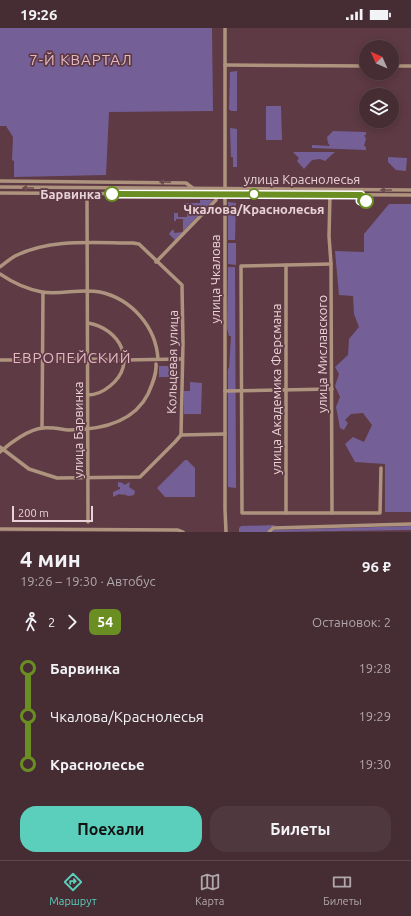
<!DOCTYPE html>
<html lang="ru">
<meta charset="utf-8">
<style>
body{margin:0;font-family:Ubuntu,sans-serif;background:#50383f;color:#f1f3f6;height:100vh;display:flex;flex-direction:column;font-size:15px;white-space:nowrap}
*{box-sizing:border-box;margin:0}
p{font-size:13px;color:#b0a7ac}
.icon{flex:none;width:22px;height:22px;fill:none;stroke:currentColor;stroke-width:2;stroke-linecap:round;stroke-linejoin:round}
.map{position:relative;height:504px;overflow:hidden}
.sheet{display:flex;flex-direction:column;background:#462c33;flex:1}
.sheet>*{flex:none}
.badge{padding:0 8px;border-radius:6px;font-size:14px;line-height:26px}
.needle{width:26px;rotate:315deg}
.buttons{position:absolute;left:359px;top:12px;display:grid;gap:8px}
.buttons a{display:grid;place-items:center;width:40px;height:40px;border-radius:50%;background:#462c33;box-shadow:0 2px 10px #0003,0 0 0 1px #5e484e;font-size:20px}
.scale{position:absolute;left:12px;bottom:10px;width:81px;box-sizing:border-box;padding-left:4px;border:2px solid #e9d2d7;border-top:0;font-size:11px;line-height:14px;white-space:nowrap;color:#e9d2d7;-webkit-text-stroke:3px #5e3a44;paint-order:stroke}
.map>.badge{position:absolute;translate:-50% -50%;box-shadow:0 0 0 2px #fff}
.legs{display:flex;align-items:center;gap:6px;height:44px;padding:0 20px;font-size:13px}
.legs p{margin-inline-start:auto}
.summary{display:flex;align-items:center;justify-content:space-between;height:68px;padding:0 20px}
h1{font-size:22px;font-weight:700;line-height:30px}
.button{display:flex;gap:8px;margin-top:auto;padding:8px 20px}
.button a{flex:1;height:46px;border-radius:16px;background:#5bcebc;color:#111;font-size:16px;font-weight:700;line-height:46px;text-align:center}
.button a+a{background:#50383f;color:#f1f3f6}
ul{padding:0 20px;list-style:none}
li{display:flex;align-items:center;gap:14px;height:48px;font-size:15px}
li i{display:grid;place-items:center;width:6px;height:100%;margin:0 5px;background:currentColor}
li i::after{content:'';width:10px;height:10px;margin:-5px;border:3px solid;border-radius:50%;background:#462c33}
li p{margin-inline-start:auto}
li:first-child i{background:linear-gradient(#0000 50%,currentColor 0)}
li:last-child i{background:linear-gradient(currentColor 50%,#0000 0)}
.status{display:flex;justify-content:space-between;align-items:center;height:28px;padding:0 20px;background:#462c33;direction:ltr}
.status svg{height:11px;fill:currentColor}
.menu{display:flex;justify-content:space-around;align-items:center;height:56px;border-top:1px solid #5e484e;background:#462c33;font-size:11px;color:#b0a7ac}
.menu a{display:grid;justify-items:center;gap:2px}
.menu .selected{color:#5bcebc}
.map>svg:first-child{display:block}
.green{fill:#755f97}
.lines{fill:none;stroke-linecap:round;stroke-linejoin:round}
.minor{stroke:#ae947e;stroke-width:3.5}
.oneway{fill:#6e4c50}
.line-1-casing{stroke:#fff;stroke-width:9}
.line-1{stroke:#6b8e23;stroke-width:6}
.stop-1-dot{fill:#fff;stroke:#6b8e23;stroke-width:2}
.labels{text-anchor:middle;stroke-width:3.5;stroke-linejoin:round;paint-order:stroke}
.street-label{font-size:13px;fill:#e9d2d7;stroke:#5e3a44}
.stop-label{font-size:13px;font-weight:bold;fill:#e9d2d7;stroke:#5e3a44;text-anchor:end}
.quarter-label{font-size:15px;letter-spacing:1px;fill:#e4b7c2;stroke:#5e3a44}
</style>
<div class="status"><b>19:26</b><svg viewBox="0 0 49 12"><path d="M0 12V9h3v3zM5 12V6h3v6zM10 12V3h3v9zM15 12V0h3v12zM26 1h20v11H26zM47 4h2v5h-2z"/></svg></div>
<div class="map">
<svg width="411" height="504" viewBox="0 0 411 504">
<rect width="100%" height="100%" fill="#5e3a44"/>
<!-- green -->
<g class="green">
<path d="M0 0H212L213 83 109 84 106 147 14 149V133L12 132 13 109 6 98H0Z"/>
<path d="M237 43V83H231L229 81 230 44Z"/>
<path d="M266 78H281L282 112H266Z"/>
<path d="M230 100 237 101V139H233V129H231Z"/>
<path d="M333 103 366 104V107H364L366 111 364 118 366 119V122L312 120V117L330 118 328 115 327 109Z"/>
<path d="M293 124H335L325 133 320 131 312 132 304 141 297 133 299 130Z"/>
<path d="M388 129 407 130 406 143 396 142 388 134Z"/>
<path d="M200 172H213L175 212 169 206 172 202H174V205L183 204V191H176V193H174V185H178V189H187V179L184 178V175H200Z"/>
<path d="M228 174 236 175 235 212H228Z"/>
<path d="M389 176H411V484H385V436L355 434 345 416 353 409 364 414 372 397 363 385 351 386 345 392 348 395 344 402 340 400 336 379 340 369 335 358 339 346 335 339 348 327 349 311 359 299 354 286 353 268 339 267 335 223 364 224V206Z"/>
<path d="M228 215H236V237L228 236Z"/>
<path d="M228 239H235L236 460 228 459V341L229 340 231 308H229L227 300Z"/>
<rect x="159" y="338" width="15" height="11"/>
<path d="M190 354 202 355 201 386H184V363H190Z"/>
<path d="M185 432H187L195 440V469H165L157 460Z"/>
<path d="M118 454 123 455 124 457 130 454 129 459 135 463 134 467 129 468 125 467V465L124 467 119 466 113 469V464L120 461V459H118Z"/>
<path d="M276 497 270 500 267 504H239V500L241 498Z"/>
<path d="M411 498V502L272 504 273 502Z"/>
</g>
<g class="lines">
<!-- minor -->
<g class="minor">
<path d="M225 0V481L226 504"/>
<path d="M225 37 366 38"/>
<path d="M392 38H411"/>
<path d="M0 153 186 155 194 161"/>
<path d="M0 159 411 162"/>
<path d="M0 165 411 167"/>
<path d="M87 166 88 494"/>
<path d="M330 167 329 208 331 236 332 485"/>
<path d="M156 234 216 172"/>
<path d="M331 236 241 238 242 485H380L381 440"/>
<path d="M286 237V485"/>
<path d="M0 239C5 235 10 231 15 228 51 210 95 215 133 215L139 216 182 257 183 315 181 407 175 414 140 449 57 450 29 441 0 419"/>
<path d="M0 246C13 255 26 261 42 264 61 267 81 260 100 264 132 271 156 299 158 331"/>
<path d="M88 295C119 300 139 335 110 358 104 363 96 367 88 367"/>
<path d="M53 330 124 332 181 331"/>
<path d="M0 332H32"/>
<path d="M225 363 332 361"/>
<path d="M42 400 43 264"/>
<path d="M181 407 225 406"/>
<path d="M0 424C10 415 29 401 43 400 51 399 60 401 68 402 97 402 133 396 148 366 152 357 157 346 156 336"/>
<path d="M0 501 178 502 183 504"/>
<path d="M269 504 273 500 411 496"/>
</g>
</g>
<!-- one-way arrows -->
<defs><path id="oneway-solid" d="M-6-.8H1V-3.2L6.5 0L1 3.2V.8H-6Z"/></defs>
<g class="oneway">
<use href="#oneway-solid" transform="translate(165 154) rotate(-179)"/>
<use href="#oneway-solid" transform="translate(28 160) rotate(-180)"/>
<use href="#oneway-solid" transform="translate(386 162) rotate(-180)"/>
</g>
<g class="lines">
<!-- line-1 casing -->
<g class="line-1-casing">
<path id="line-1" d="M112 166 361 167 360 173H366"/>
</g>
<!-- line-1 -->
<use href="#line-1" class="line-1"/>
</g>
<!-- markers -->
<g class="stop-1-dot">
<circle cx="112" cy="166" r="7"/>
<circle cx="254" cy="166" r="5"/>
<circle cx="366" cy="173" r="7"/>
</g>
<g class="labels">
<!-- street labels -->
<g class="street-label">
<text x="302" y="156">улица Краснолесья</text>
<text transform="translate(215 251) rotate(-90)" y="5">улица Чкалова</text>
<text transform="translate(322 326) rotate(-90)" y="5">улица Миславского</text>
<text transform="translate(172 334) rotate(-89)" y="5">Кольцевая улица</text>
<text transform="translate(276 361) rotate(-90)" y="5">улица Академика Ферсмана</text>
<text transform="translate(78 402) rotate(-90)" y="5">улица Барвинка</text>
</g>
<!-- stop labels -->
<g class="stop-label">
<text x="101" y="171">Барвинка</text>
<text x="254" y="186" text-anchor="middle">Чкалова/Краснолесья</text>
</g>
<!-- quarter labels -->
<g class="quarter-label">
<text x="81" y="37">7-Й КВАРТАЛ</text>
<text x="72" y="335">ЕВРОПЕЙСКИЙ</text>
</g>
</g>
</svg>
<div class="buttons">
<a><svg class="needle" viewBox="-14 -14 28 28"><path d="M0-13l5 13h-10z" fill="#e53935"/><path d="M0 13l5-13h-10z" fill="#b0a7ac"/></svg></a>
<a><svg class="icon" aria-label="layers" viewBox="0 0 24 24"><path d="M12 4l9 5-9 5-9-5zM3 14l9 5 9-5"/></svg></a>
</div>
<div class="scale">200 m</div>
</div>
<section class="sheet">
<div class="summary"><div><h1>4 мин</h1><p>19:26 – 19:30 · Автобус</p></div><b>96 ₽</b></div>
<div class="legs"><svg class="icon" aria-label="walk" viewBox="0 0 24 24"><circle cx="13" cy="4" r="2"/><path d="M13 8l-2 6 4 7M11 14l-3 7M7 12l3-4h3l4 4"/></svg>2<svg class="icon" aria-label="forward" viewBox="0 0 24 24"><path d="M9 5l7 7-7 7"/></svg><b class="badge" style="background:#6b8e23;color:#fff">54</b><p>Остановок: 2</p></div>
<ul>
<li><i style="color:#6b8e23"></i><b>Барвинка</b><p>19:28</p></li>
<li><i style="color:#6b8e23"></i><span>Чкалова/Краснолесья</span><p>19:29</p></li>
<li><i style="color:#6b8e23"></i><b>Краснолесье</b><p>19:30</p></li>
</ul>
<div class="button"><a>Поехали</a><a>Билеты</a></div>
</section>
<nav class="menu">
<a class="selected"><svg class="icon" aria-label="directions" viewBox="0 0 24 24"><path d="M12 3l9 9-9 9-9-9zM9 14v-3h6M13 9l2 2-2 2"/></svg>Маршрут</a>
<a><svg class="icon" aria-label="map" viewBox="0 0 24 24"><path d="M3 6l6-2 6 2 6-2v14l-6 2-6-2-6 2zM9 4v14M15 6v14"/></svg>Карта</a>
<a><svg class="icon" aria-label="tickets" viewBox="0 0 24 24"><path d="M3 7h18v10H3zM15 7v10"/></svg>Билеты</a>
</nav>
